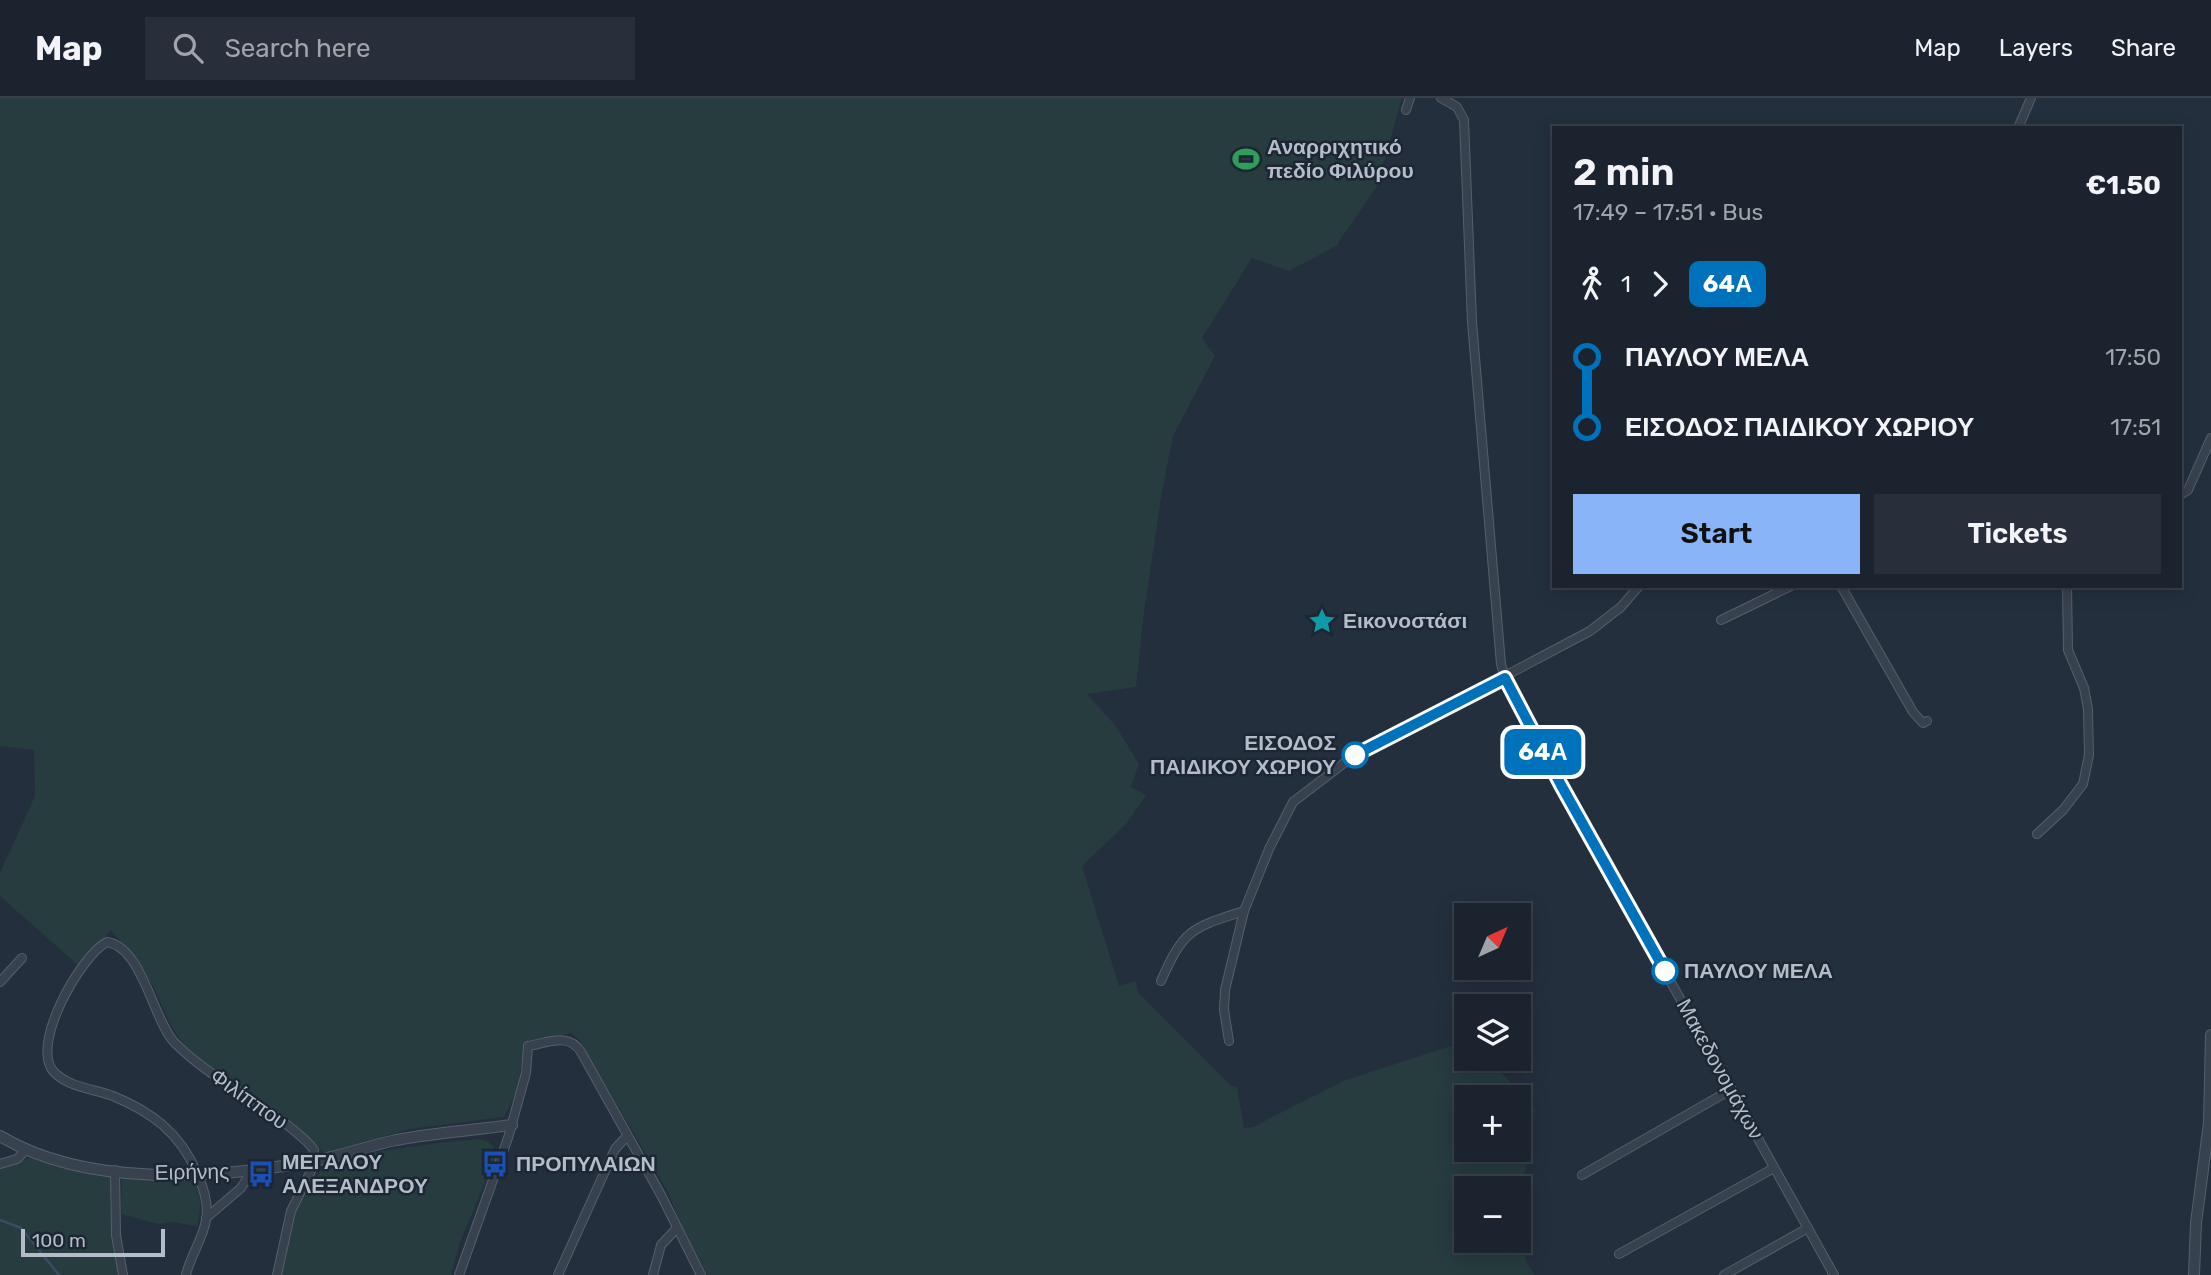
<!DOCTYPE html>
<meta charset="utf-8">
<style>
body{margin:0;font-family:Rubik,sans-serif;background:#282f3a;color:#f1f3f6;height:100vh;display:flex;flex-direction:column;font-size:26px;white-space:nowrap}
*{box-sizing:border-box;margin:0}
p{font-size:23px;color:#a0a4aa}
.icon{flex:none;width:38px;height:38px;fill:none;stroke:currentColor;stroke-width:2;stroke-linecap:round;stroke-linejoin:round}
.map{position:relative;flex:1;overflow:hidden}
.details{position:absolute;left:1552px;top:28px;width:630px;height:462px;display:flex;flex-direction:column;background:#1b232e;border-radius:0px;box-shadow:0 4px 18px #0003,0 0 0 2px #39404a}
.details>*{flex:none}
.badge{padding:0 14px;border-radius:10px;font-size:24px;line-height:46px}
.needle{width:46px;rotate:44deg}
.fabs{position:absolute;left:1454px;top:805px;display:grid;gap:14px}
.fabs a{display:grid;place-items:center;width:77px;height:77px;border-radius:0px;background:#1b232e;box-shadow:0 4px 18px #0003,0 0 0 2px #39404a;font-size:35px}
.scale{position:absolute;left:21px;bottom:18px;width:144px;box-sizing:border-box;padding-left:7px;border:4px solid #b4bcc9;border-top:0;font-size:19px;line-height:24px;white-space:nowrap;color:#b4bcc9;-webkit-text-stroke:5px #1d2633;paint-order:stroke}
.map>.badge{position:absolute;translate:-50% -50%;box-shadow:0 0 0 4px #fff}
.legs{display:flex;align-items:center;gap:10px;height:77px;padding:0 21px;font-size:23px}
.legs p{margin-inline-start:auto}
.summary{display:flex;align-items:center;justify-content:space-between;height:119px;padding:0 21px}
h1{font-size:38px;font-weight:600;line-height:52px}
.button{display:flex;gap:14px;margin-top:auto;padding:14px 21px}
.button a{flex:1;height:80px;border-radius:0px;background:#8ab4f8;color:#111;font-size:28px;font-weight:600;line-height:80px;text-align:center}
.button a+a{background:#282f3a;color:#f1f3f6}
ul{padding:0 21px;list-style:none}
li{display:flex;align-items:center;gap:24px;height:70px;font-size:26px}
li i{display:grid;place-items:center;width:10px;height:100%;margin:0 9px;background:currentColor}
li i::after{content:'';width:18px;height:18px;margin:-9px;border:5px solid;border-radius:50%;background:#1b232e}
li p{margin-inline-start:auto}
li:first-child i{background:linear-gradient(#0000 50%,currentColor 0)}
li:last-child i{background:linear-gradient(currentColor 50%,#0000 0)}
header{display:flex;align-items:center;gap:42px;box-sizing:border-box;height:98px;padding:0 35px;background:#1b232e;border-bottom:2px solid #39404a}
header strong{font-size:33px}
nav{display:flex;gap:38px;margin-inline-start:auto;font-size:24px}
.search{width:490px;height:63px;background:#282f3a;display:flex;align-items:center;gap:18px;box-sizing:border-box;padding:0 24px;border-radius:0px;color:#a0a4aa;font-size:26px}
.map>svg:first-child{display:block}
.green{fill:#263c3f;fill-rule:evenodd}
.lines{fill:none;stroke-linecap:round;stroke-linejoin:round}
.stream{stroke:#394c67;stroke-width:2.5}
.minor-casing{stroke:#565f6c;stroke-width:10}
.tertiary-casing{stroke:#565f6c;stroke-width:12}
.minor{stroke:#38414e;stroke-width:8}
.tertiary{stroke:#38414e;stroke-width:10}
.line-1-casing{stroke:#fff;stroke-width:16}
.line-1{stroke:#0072bc;stroke-width:10}
.stop-1-dot{fill:#fff;stroke:#0072bc;stroke-width:3.5}
.labels{text-anchor:middle;stroke-width:5;stroke-linejoin:round;paint-order:stroke}
.poi-label{font-size:21px;font-weight:bold;fill:#b4bcc9;stroke:#1d2633;text-anchor:start}
.stop-label{font-size:21px;font-weight:bold;fill:#b4bcc9;stroke:#1d2633;text-anchor:end}
.street-label{font-size:21px;fill:#b4bcc9;stroke:#1d2633}
</style>
<header>
<strong>Map</strong>
<div class="search"><svg class="icon" aria-label="search" viewBox="0 0 24 24"><circle cx="10" cy="10" r="6"/><path d="M15 15l6 6"/></svg>Search here</div>
<nav><a>Map</a><a>Layers</a><a>Share</a></nav>
</header>
<div class="map">
<svg width="2211" height="1177" viewBox="0 0 2211 1177">
<rect width="100%" height="100%" fill="#242f3e"/>
<!-- green -->
<g class="green">
<path d="M0 0H1402L1377 88 1336 148 1289 173 1252 160 1202 240 1215 258 1173 338 1162 393 1143 521 1136 589 1087 596 1115 627 1139 666 1131 689 1146 697 1127 725 1082 768 1119 888 1136 883 1138 894 1231 988 1237 989 1244 1030 1253 1029 1343 983 1466 943V961H1489L1535 1011 1519 1110V1090H1466V1143H1519V1138L1527 1165 1535 1177H707L681 1127 668 1094 580 943 572 935 525 944 517 993 504 1019 410 1031 325 1055C284 1013 226 990 186 948 166 927 162 901 147 878 137 862 123 847 111 832L80 869 0 798V775L35 698 34 652 0 648ZM1466 999H1519V1052H1466Z"/>
<path d="M477 1041C489 1043 495 1046 496 1058L459 1147 451 1177H281C289 1140 293 1101 321 1073 339 1054 448 1044 477 1041Z"/>
<path d="M30 1060 71 1072 112 1077V1139L118 1177H0V1070Z"/>
<path d="M122 1078 193 1082C203 1096 201 1112 197 1128L172 1124 158 1126 121 1116Z"/>
</g>
<g class="lines">
<!-- stream -->
<path class="stream" d="M0 1122 21 1130 59 1177"/>
<!-- minor casing -->
<g class="minor-casing">
<g id="minor">
<path d="M1441 0 1457 9 1464 22 1472 224 1501 566 1505 580 1561 687 1834 1177"/>
<path d="M1406 12 1410 0"/>
<path d="M2018 30 2031 0"/>
<path d="M2180 397 2188 392 2211 340"/>
<path d="M1841 488 1913 614 1923 625 1927 623"/>
<path d="M1721 522 1791 488"/>
<path d="M2037 736 2063 712 2083 686 2089 657 2088 611 2084 590 2068 552 2067 488"/>
<path d="M1161 883C1184 831 1191 830 1244 813"/>
<path d="M0 884 22 860"/>
<path d="M1229 943 1224 912 1225 892 1244 813 1269 751 1293 704 1352 659 1590 533 1621 509 1639 488"/>
<path d="M0 1066 17 1061 26 1052"/>
<path d="M115 1072 116 1137 123 1177"/>
<path d="M1582 1077 1732 991"/>
<path d="M206 1120 241 1090 252 1072"/>
<path d="M1619 1156 1774 1070"/>
<path d="M186 1177C190 1158 203 1141 206 1122 209 1105 203 1089 197 1075 180 1035 152 1014 113 998 94 991 68 989 54 974 29 948 81 857 107 844 142 849 153 921 174 944 208 979 254 999 291 1030 299 1037 308 1043 314 1052L311 1073 291 1113 277 1177"/>
<path d="M459 1177 508 1040 526 975 528 948C547 945 569 934 581 954L661 1097 701 1177"/>
<path d="M558 1177 615 1051 627 1038"/>
<path d="M653 1177 661 1147 677 1130"/>
<path d="M1724 1177 1808 1130"/>
</g>
</g>
<!-- tertiary casing -->
<g class="tertiary-casing">
<g id="tertiary">
<path d="M0 1038C87 1090 216 1081 313 1063 341 1058 368 1048 396 1042 434 1035 473 1032 512 1027"/>
<path d="M2194 1177 2196 1125 2209 1025 2211 937"/>
</g>
</g>
<!-- minor -->
<use href="#minor" class="minor"/>
<!-- tertiary -->
<use href="#tertiary" class="tertiary"/>
</g>
<g class="lines">
<!-- line-1 casing -->
<g class="line-1-casing">
<path id="line-1" d="M1355 657 1505 580 1561 687 1665 873"/>
</g>
<!-- line-1 -->
<use href="#line-1" class="line-1"/>
</g>
<!-- icons -->
<defs>
<g id="stadium-bare" transform="scale(2.1)"><path d="M0-5a6.5 5 0 1 0 0 10a6.5 5 0 1 0 0-10ZM-3.5-1.8h7v3.6h-7Z" fill="#2e9e5b" stroke="#1d2633" stroke-width="2.5" paint-order="stroke"/></g>
<g id="sight-bare" transform="scale(2.1)"><path d="M0-6L1.8-2.2L6-1.7L2.9 1.2L3.7 5.4L0 3.3L-3.7 5.4L-2.9 1.2L-6-1.7L-1.8-2.2Z" fill="#0f9aa8" stroke="#1d2633" stroke-width="2.5" paint-order="stroke"/></g>
<g id="bus-bare" transform="scale(2.1)"><path d="M-5-6H5V4H4V6H2V4H-2V6H-4V4H-5ZM-3.5-4V0h7V-4ZM-3.5 1.2v1.5H-2V1.2ZM2 1.2v1.5H3.5V1.2Z" fill="#1a4fb4" stroke="#1d2633" stroke-width="2.5" paint-order="stroke"/></g>
</defs>
<g fill-rule="evenodd">
<use href="#stadium-bare" x="1246" y="61"/>
<use href="#sight-bare" x="1322" y="523"/>
<use href="#bus-bare" x="495" y="1066"/>
<use href="#bus-bare" x="261" y="1076"/>
</g>
<!-- markers -->
<g class="stop-1-dot">
<circle cx="1355" cy="657" r="12"/>
<circle cx="1665" cy="873" r="12"/>
</g>
<g class="labels">
<!-- poi labels -->
<g class="poi-label">
<text x="1267" y="56">Αναρριχητικό<tspan x="1267" dy="24">πεδίο Φιλύρου</tspan></text>
<text x="1343" y="530">Εικονοστάσι</text>
<text x="282" y="1071">ΜΕΓΑΛΟΥ<tspan x="282" dy="24">ΑΛΕΞΑΝΔΡΟΥ</tspan></text>
<text x="516" y="1073">ΠΡΟΠΥΛΑΙΩΝ</text>
</g>
<!-- stop labels -->
<g class="stop-label">
<text x="1336" y="652">ΕΙΣΟΔΟΣ<tspan x="1336" dy="24">ΠΑΙΔΙΚΟΥ ΧΩΡΙΟΥ</tspan></text>
<text x="1684" y="880" text-anchor="start">ΠΑΥΛΟΥ ΜΕΛΑ</text>
</g>
<!-- street labels -->
<g class="street-label">
<text transform="translate(1720 971) rotate(61)" y="7">Μακεδονομάχων</text>
<text transform="translate(249 1001) rotate(35)" y="7">Φιλίππου</text>
<text transform="translate(192 1074) rotate(-1)" y="7">Ειρήνης</text>
</g>
</g>
</svg>
<div class="fabs">
<a><svg class="needle" viewBox="-14 -14 28 28"><path d="M0-13l5 13h-10z" fill="#e53935"/><path d="M0 13l5-13h-10z" fill="#a0a4aa"/></svg></a>
<a><svg class="icon" aria-label="layers" viewBox="0 0 24 24"><path d="M12 4l9 5-9 5-9-5zM3 14l9 5 9-5"/></svg></a>
<a>+</a>
<a>−</a>
</div>
<div class="scale">100 m</div>
<b class="badge" style="left:1543px;top:654px;background:#0072bc;color:#fff">64Α</b>
<section class="details">
<div class="summary"><div><h1>2 min</h1><p>17:49 – 17:51 · Bus</p></div><b>€1.50</b></div>
<div class="legs"><svg class="icon" aria-label="walk" viewBox="0 0 24 24"><circle cx="13" cy="4" r="2"/><path d="M13 8l-2 6 4 7M11 14l-3 7M7 12l3-4h3l4 4"/></svg>1<svg class="icon" aria-label="forward" viewBox="0 0 24 24"><path d="M9 5l7 7-7 7"/></svg><b class="badge" style="background:#0072bc;color:#fff">64Α</b></div>
<ul>
<li><i style="color:#0072bc"></i><b>ΠΑΥΛΟΥ ΜΕΛΑ</b><p>17:50</p></li>
<li><i style="color:#0072bc"></i><b>ΕΙΣΟΔΟΣ ΠΑΙΔΙΚΟΥ ΧΩΡΙΟΥ</b><p>17:51</p></li>
</ul>
<div class="button"><a>Start</a><a>Tickets</a></div>
</section>
</div>
